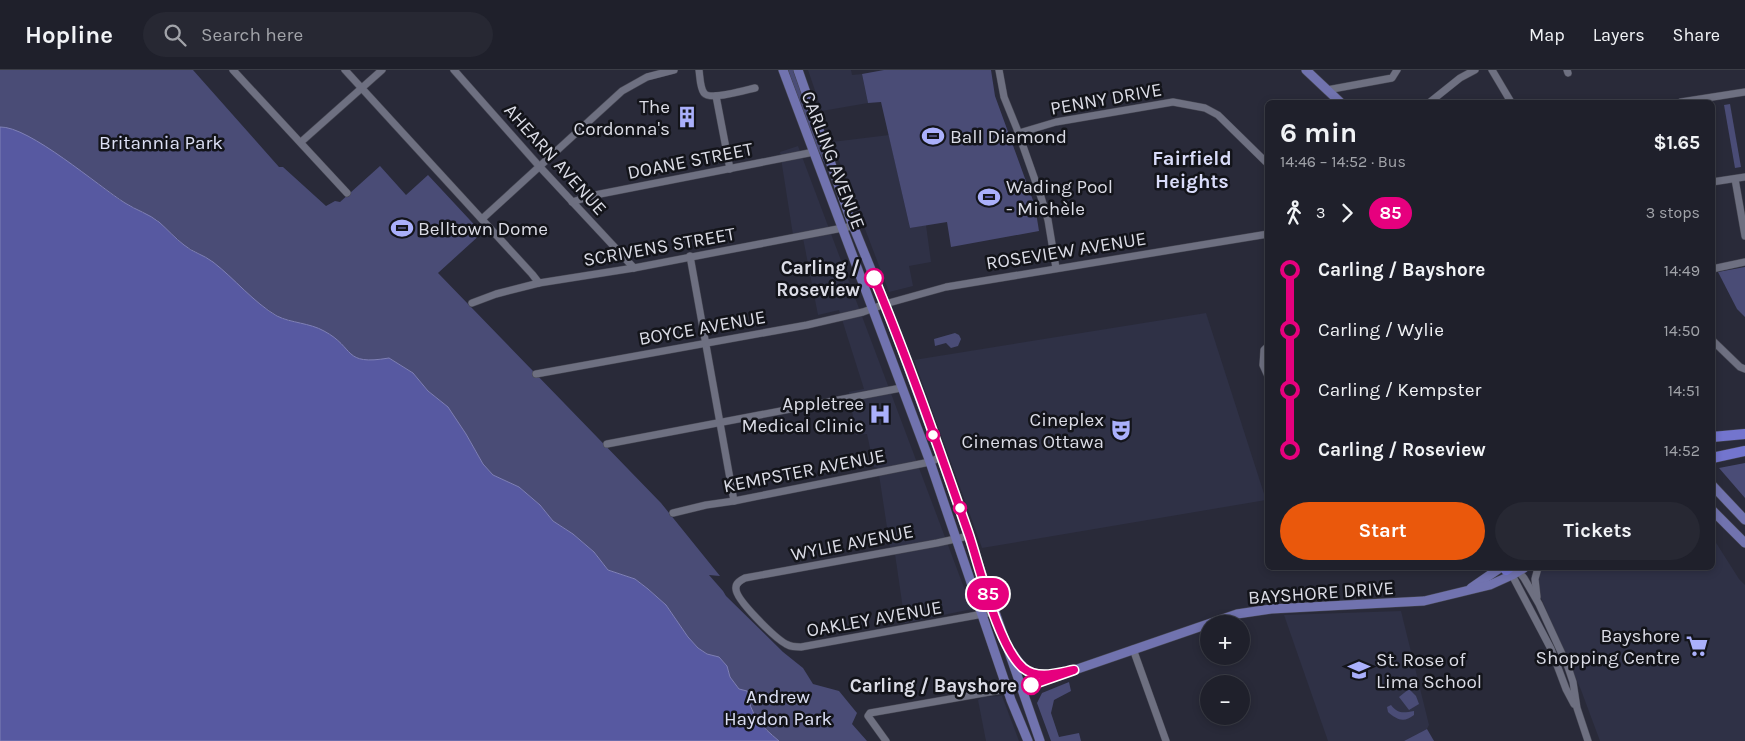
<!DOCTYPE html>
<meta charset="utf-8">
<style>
body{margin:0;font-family:Karla,sans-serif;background:#272833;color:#f1f3f6;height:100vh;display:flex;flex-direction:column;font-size:19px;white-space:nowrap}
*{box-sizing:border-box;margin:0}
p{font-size:16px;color:#a1a3a9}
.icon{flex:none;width:28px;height:28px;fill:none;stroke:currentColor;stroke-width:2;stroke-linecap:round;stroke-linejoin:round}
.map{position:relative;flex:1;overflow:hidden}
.drawer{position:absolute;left:1265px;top:30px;width:450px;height:470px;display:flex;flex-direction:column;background:#1f202b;border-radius:8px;box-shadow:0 2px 8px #0003,0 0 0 1px #3c3e47}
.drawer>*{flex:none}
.badge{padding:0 10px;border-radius:16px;font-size:18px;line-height:32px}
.fabs{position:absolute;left:1200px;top:545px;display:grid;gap:10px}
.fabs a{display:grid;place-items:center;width:50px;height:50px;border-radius:50%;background:#1f202b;box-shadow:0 2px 8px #0003,0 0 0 1px #3c3e47;font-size:25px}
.map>.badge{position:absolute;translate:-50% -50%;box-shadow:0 0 0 2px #fff}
.legs{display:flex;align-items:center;gap:8px;height:55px;padding:0 15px;font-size:16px}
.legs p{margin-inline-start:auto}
.overview{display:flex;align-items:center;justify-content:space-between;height:85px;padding:0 15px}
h1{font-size:28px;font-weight:700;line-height:38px}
.cta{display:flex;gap:10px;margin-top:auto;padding:10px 15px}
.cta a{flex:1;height:58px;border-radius:30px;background:#ea580c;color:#fff;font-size:20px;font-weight:700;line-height:58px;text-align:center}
.cta a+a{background:#272833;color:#f1f3f6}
ul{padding:0 15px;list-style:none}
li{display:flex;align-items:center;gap:18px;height:60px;font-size:19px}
li i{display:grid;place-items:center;width:8px;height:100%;margin:0 6px;background:currentColor}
li i::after{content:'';width:12px;height:12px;margin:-6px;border:4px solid;border-radius:50%;background:#1f202b}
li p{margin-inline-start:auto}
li:first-child i{background:linear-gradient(#0000 50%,currentColor 0)}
li:last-child i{background:linear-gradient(currentColor 50%,#0000 0)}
header{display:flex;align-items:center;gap:30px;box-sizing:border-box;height:70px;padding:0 25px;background:#1f202b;border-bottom:1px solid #3c3e47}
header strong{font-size:24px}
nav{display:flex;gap:28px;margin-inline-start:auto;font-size:18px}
.search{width:350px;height:45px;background:#272833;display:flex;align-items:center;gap:12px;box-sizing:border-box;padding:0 18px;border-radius:28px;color:#a1a3a9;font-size:19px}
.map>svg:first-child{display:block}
.built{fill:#2f3146}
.green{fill:#4a4c76}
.water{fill:#5759a1;stroke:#7f80b6}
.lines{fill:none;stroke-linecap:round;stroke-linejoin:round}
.minor-casing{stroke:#464753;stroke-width:8}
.major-casing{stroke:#464753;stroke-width:10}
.highway-casing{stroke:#464753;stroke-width:11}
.minor{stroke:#6e7081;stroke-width:7}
.major{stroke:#7173af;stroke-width:9}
.highway{stroke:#7375ce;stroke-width:10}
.line-1-casing{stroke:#fff;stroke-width:11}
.line-1{stroke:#e6007e;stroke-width:8}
.stop-1-dot{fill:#fff;stroke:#e6007e;stroke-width:2.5}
.labels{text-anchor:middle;stroke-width:5;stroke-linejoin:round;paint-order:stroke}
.street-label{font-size:19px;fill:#dbdce6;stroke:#13141a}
.poi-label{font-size:19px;fill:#dbdce6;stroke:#13141a;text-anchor:end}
.park-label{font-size:19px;fill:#dde0f5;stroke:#13141a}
.stop-label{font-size:19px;font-weight:bold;fill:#dbdce6;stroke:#13141a;text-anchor:end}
.neighbourhood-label{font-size:20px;font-weight:bold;fill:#d9dcf9;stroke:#13141a}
</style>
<header>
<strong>Hopline</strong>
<div class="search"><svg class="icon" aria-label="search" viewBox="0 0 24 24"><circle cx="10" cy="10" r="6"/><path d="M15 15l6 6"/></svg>Search here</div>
<nav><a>Map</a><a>Layers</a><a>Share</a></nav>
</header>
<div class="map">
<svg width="1745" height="671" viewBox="0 0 1745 671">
<rect width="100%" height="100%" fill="#292a39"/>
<!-- built -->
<g class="built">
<path d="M808 0H851L852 5 862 4 868 33 822 41Z"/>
<path d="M889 65 910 158 926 155 931 192 909 196 913 216 889 222 832 72Z"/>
<path d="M798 76 972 539 905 553 894 477H890L878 398 874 397 867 364 856 365 849 322 864 319 839 240 818 245 802 163 793 165 780 82Z"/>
<path d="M1206 243 1266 430 982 478 914 290Z"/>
<path d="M1713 468 1739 509 1745 515V671H1600L1581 620 1531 505 1546 498H1712Z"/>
<path d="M1401 541 1429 655 1427 659 1404 671H1328L1284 545Z"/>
<path d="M1002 626 1019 671H986L978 630 982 627Z"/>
</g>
<!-- green -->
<g class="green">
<path d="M0 0H193L279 97H283L326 136 335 131 340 132 380 96 406 125 428 105 482 163 438 203 661 433 720 506 709 505 723 521 726 526 783 582 803 598 813 614 839 621 857 643 852 654 867 671H779C761 656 750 645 747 622L739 619 730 607 727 596 719 587 707 584 698 578 688 567 666 535 648 519 635 509 608 500 594 482 573 464 553 451 540 435 519 417 493 405 483 394 466 364 448 337 428 321 413 303 389 288 376 290H360L351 286 338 271 324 261 279 247 258 233 212 191 185 176 157 150 125 133 57 85 5 57H0Z"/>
<path d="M788 0H793L827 93 825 94 816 76Z"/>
<path d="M884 0H991L995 26 1035 136 1039 161 951 177 947 152 910 158 881 32 868 33 862 4Z"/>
<path d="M1730 34 1741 97 1735 98 1724 35Z"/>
<path d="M1745 197V247L1737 239 1718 202Z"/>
<path d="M955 263 959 265 961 269 958 276 951 278 946 273 935 276 934 269Z"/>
<path d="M1745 393V428L1719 398Z"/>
<path d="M1069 612 1071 621 1054 630 1051 643 1059 667 1079 663 1081 671H1051L1037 633 1042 623Z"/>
<path d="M1409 619 1416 626 1419 634 1409 640 1399 627Z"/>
<path d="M1391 635C1398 644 1403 643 1414 641V645C1404 653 1397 650 1388 642L1387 637Z"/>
<path d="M1427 659 1434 671H1404Z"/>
</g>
<!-- water -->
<g class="water">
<path d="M0 57C29 56 98 116 125 133 136 140 149 144 159 152 167 159 175 168 184 175 192 182 204 185 213 192 235 209 253 232 277 246 291 253 310 253 324 261 356 278 342 296 389 288L413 303 428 321 448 337 466 364 483 394 493 405 519 417 540 435 553 451 573 464 594 482 608 500 635 509 648 519 666 535 688 567 698 578 707 584 719 587 727 596 730 607 739 619 747 621C750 645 761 656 779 671H0Z"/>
<path d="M995 119 998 133 983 136 980 122Z"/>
</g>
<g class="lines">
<!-- minor casing -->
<g class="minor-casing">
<g id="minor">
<path d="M233 0 347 123"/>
<path d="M345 0 532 204 539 213"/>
<path d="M454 0 539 96 634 198"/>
<path d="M699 0C700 7 700 18 704 23 710 31 746 20 755 18"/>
<path d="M999 0 1004 27 1017 59 1041 127 1048 150 1056 198"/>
<path d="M1492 0 1511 32"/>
<path d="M1567 0 1568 3"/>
<path d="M1327 20 1392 8 1397 0"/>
<path d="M716 26 730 99"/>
<path d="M1430 32 1460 8 1475 0"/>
<path d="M1681 32 1745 22"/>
<path d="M1019 63 1056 52 1173 32 1205 38 1218 45 1268 94"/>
<path d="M301 72 382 0"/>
<path d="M1735 109 1745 166"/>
<path d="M1712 112 1745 107"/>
<path d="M572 132 595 125 814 82"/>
<path d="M482 149 622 21 647 7 674 0"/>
<path d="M690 186 734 431"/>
<path d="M1712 199 1745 192"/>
<path d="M472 233 496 224 539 213 634 198 853 156"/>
<path d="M1712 270 1740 297 1745 299"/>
<path d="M1268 276 1264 280 1263 295 1268 306"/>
<path d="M536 304 807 255 863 242 885 234 946 217 1268 164"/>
<path d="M607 374 901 318"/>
<path d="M673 443 706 435 734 431 930 392 941 387"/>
<path d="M969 466 937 473 745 508C741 510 735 513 736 519 736 530 775 568 786 574 791 577 795 577 801 577L994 542"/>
<path d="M1518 501 1524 508 1539 534 1568 597 1573 612 1577 638 1588 671"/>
<path d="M1512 505 1551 579 1566 619 1574 634"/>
<path d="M1537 527 1535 509 1538 498"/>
<path d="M1133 579 1166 671"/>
<path d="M886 671 868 646 870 643 1007 619"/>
</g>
</g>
<!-- major casing -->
<g class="major-casing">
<g id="major">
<path d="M783 0 930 392 1011 630 1028 671"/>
<path d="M798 0 850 148 885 234 941 387 1040 671"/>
<path d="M1306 0 1340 32"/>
<path d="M1712 415 1745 450"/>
<path d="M1712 440 1745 473"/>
<path d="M1471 518 1500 498"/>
<path d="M1012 582C1022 599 1032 607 1052 604"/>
<path d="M1007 619 1031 615 1237 544 1271 539 1424 531 1490 515 1512 505 1524 498"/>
</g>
</g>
<!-- highway casing -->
<g class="highway-casing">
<g id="highway">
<path d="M1712 367 1745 364"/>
<path d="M1712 388 1745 381"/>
<path d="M1506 500 1509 498"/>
</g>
</g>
<!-- minor -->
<use href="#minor" class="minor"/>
<!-- major -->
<use href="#major" class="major"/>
<!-- highway -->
<use href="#highway" class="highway"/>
</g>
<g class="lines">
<!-- line-1 casing -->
<g class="line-1-casing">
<path id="line-1" d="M874 208C909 292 939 379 969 465 980 498 998 576 1023 598 1038 610 1058 603 1074 600L1031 615"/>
</g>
<!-- line-1 -->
<use href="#line-1" class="line-1"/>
</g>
<!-- icons -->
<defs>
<g id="building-bare" transform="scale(1.725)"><path d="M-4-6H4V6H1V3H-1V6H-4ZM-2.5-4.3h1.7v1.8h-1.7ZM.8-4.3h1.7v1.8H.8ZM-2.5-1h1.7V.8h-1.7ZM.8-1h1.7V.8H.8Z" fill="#aab0fb" stroke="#13141a" stroke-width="2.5" paint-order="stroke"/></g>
<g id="stadium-bare" transform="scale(1.725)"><path d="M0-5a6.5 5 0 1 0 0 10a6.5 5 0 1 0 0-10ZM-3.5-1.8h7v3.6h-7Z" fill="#aab0fb" stroke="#13141a" stroke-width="2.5" paint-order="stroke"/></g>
<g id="hospital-bare" transform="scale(1.725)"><path d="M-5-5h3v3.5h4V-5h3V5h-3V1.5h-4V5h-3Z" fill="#aab0fb" stroke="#13141a" stroke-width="2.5" paint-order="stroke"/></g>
<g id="theatre-bare" transform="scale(1.725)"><path d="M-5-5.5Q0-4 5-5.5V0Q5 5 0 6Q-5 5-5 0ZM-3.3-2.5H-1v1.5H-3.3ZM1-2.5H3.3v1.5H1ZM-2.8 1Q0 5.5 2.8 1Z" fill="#aab0fb" stroke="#13141a" stroke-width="2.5" paint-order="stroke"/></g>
<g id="supermarket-bare" transform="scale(1.725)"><path d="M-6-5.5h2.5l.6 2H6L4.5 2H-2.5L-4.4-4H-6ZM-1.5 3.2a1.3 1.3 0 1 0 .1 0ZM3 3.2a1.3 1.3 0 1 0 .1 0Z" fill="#aab0fb" stroke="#13141a" stroke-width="2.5" paint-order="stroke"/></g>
<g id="school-bare" transform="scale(1.725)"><path d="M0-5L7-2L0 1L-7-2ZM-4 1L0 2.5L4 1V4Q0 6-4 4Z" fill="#aab0fb" stroke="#13141a" stroke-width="2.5" paint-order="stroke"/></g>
</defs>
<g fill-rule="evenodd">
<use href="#building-bare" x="687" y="47"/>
<use href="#stadium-bare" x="933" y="66"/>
<use href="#stadium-bare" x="989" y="127"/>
<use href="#stadium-bare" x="402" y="158"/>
<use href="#hospital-bare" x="880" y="344"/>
<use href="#theatre-bare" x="1121" y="360"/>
<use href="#supermarket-bare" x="1697" y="576"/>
<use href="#school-bare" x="1359" y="600"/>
</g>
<!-- markers -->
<g class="stop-1-dot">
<circle cx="874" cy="208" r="9"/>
<circle cx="933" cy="365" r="6"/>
<circle cx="960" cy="438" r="6"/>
<circle cx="1031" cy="615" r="9"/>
</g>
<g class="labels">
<!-- street labels -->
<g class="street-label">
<text transform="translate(1106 28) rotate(-10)" y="7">PENNY DRIVE</text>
<text transform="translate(556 89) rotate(48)" y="7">AHEARN AVENUE</text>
<text transform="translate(690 90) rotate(-11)" y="7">DOANE STREET</text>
<text transform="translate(834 90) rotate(69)" y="7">CARLING AVENUE</text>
<text transform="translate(659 176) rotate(-10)" y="7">SCRIVENS STREET</text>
<text transform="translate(1066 180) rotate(-9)" y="7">ROSEVIEW AVENUE</text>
<text transform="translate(702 257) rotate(-10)" y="7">BOYCE AVENUE</text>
<text transform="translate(804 400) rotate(-11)" y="7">KEMPSTER AVENUE</text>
<text transform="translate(852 472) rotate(-11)" y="7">WYLIE AVENUE</text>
<text transform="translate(1321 522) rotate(-4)" y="7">BAYSHORE DRIVE</text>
<text transform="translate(874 548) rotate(-10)" y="7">OAKLEY AVENUE</text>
</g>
<!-- poi labels -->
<g class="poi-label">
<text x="670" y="43">The<tspan x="670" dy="22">Cordonna's</tspan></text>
<text x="950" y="73" text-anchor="start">Ball Diamond</text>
<text x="1006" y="123" text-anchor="start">Wading Pool<tspan x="1006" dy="22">- Michèle</tspan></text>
<text x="418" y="165" text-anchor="start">Belltown Dome</text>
<text x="864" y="340">Appletree<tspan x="864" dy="22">Medical Clinic</tspan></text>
<text x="1104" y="356">Cineplex<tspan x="1104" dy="22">Cinemas Ottawa</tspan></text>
<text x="1680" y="572">Bayshore<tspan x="1680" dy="22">Shopping Centre</tspan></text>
<text x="1376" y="596" text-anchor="start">St. Rose of<tspan x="1376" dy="22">Lima School</tspan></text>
</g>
<!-- park labels -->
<g class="park-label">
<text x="161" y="79">Britannia Park</text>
<text x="778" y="633">Andrew<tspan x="778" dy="22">Haydon Park</tspan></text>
</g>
<!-- stop labels -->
<g class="stop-label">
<text x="860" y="204">Carling /<tspan x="860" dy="22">Roseview</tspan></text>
<text x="1017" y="622">Carling / Bayshore</text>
</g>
<!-- neighbourhood labels -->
<g class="neighbourhood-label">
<text x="1192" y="95">Fairfield<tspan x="1192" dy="23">Heights</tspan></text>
</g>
</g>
</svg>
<div class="fabs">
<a>+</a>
<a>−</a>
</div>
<b class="badge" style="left:988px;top:524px;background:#e6007e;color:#fff">85</b>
<section class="drawer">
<div class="overview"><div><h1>6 min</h1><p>14:46 – 14:52 · Bus</p></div><b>$1.65</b></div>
<div class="legs"><svg class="icon" aria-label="walk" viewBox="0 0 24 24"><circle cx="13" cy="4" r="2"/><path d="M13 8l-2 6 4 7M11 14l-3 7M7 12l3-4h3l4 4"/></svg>3<svg class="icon" aria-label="forward" viewBox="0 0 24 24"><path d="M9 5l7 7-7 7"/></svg><b class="badge" style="background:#e6007e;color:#fff">85</b><p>3 stops</p></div>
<ul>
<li><i style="color:#e6007e"></i><b>Carling / Bayshore</b><p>14:49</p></li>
<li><i style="color:#e6007e"></i><span>Carling / Wylie</span><p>14:50</p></li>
<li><i style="color:#e6007e"></i><span>Carling / Kempster</span><p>14:51</p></li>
<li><i style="color:#e6007e"></i><b>Carling / Roseview</b><p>14:52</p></li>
</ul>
<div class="cta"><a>Start</a><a>Tickets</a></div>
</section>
</div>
